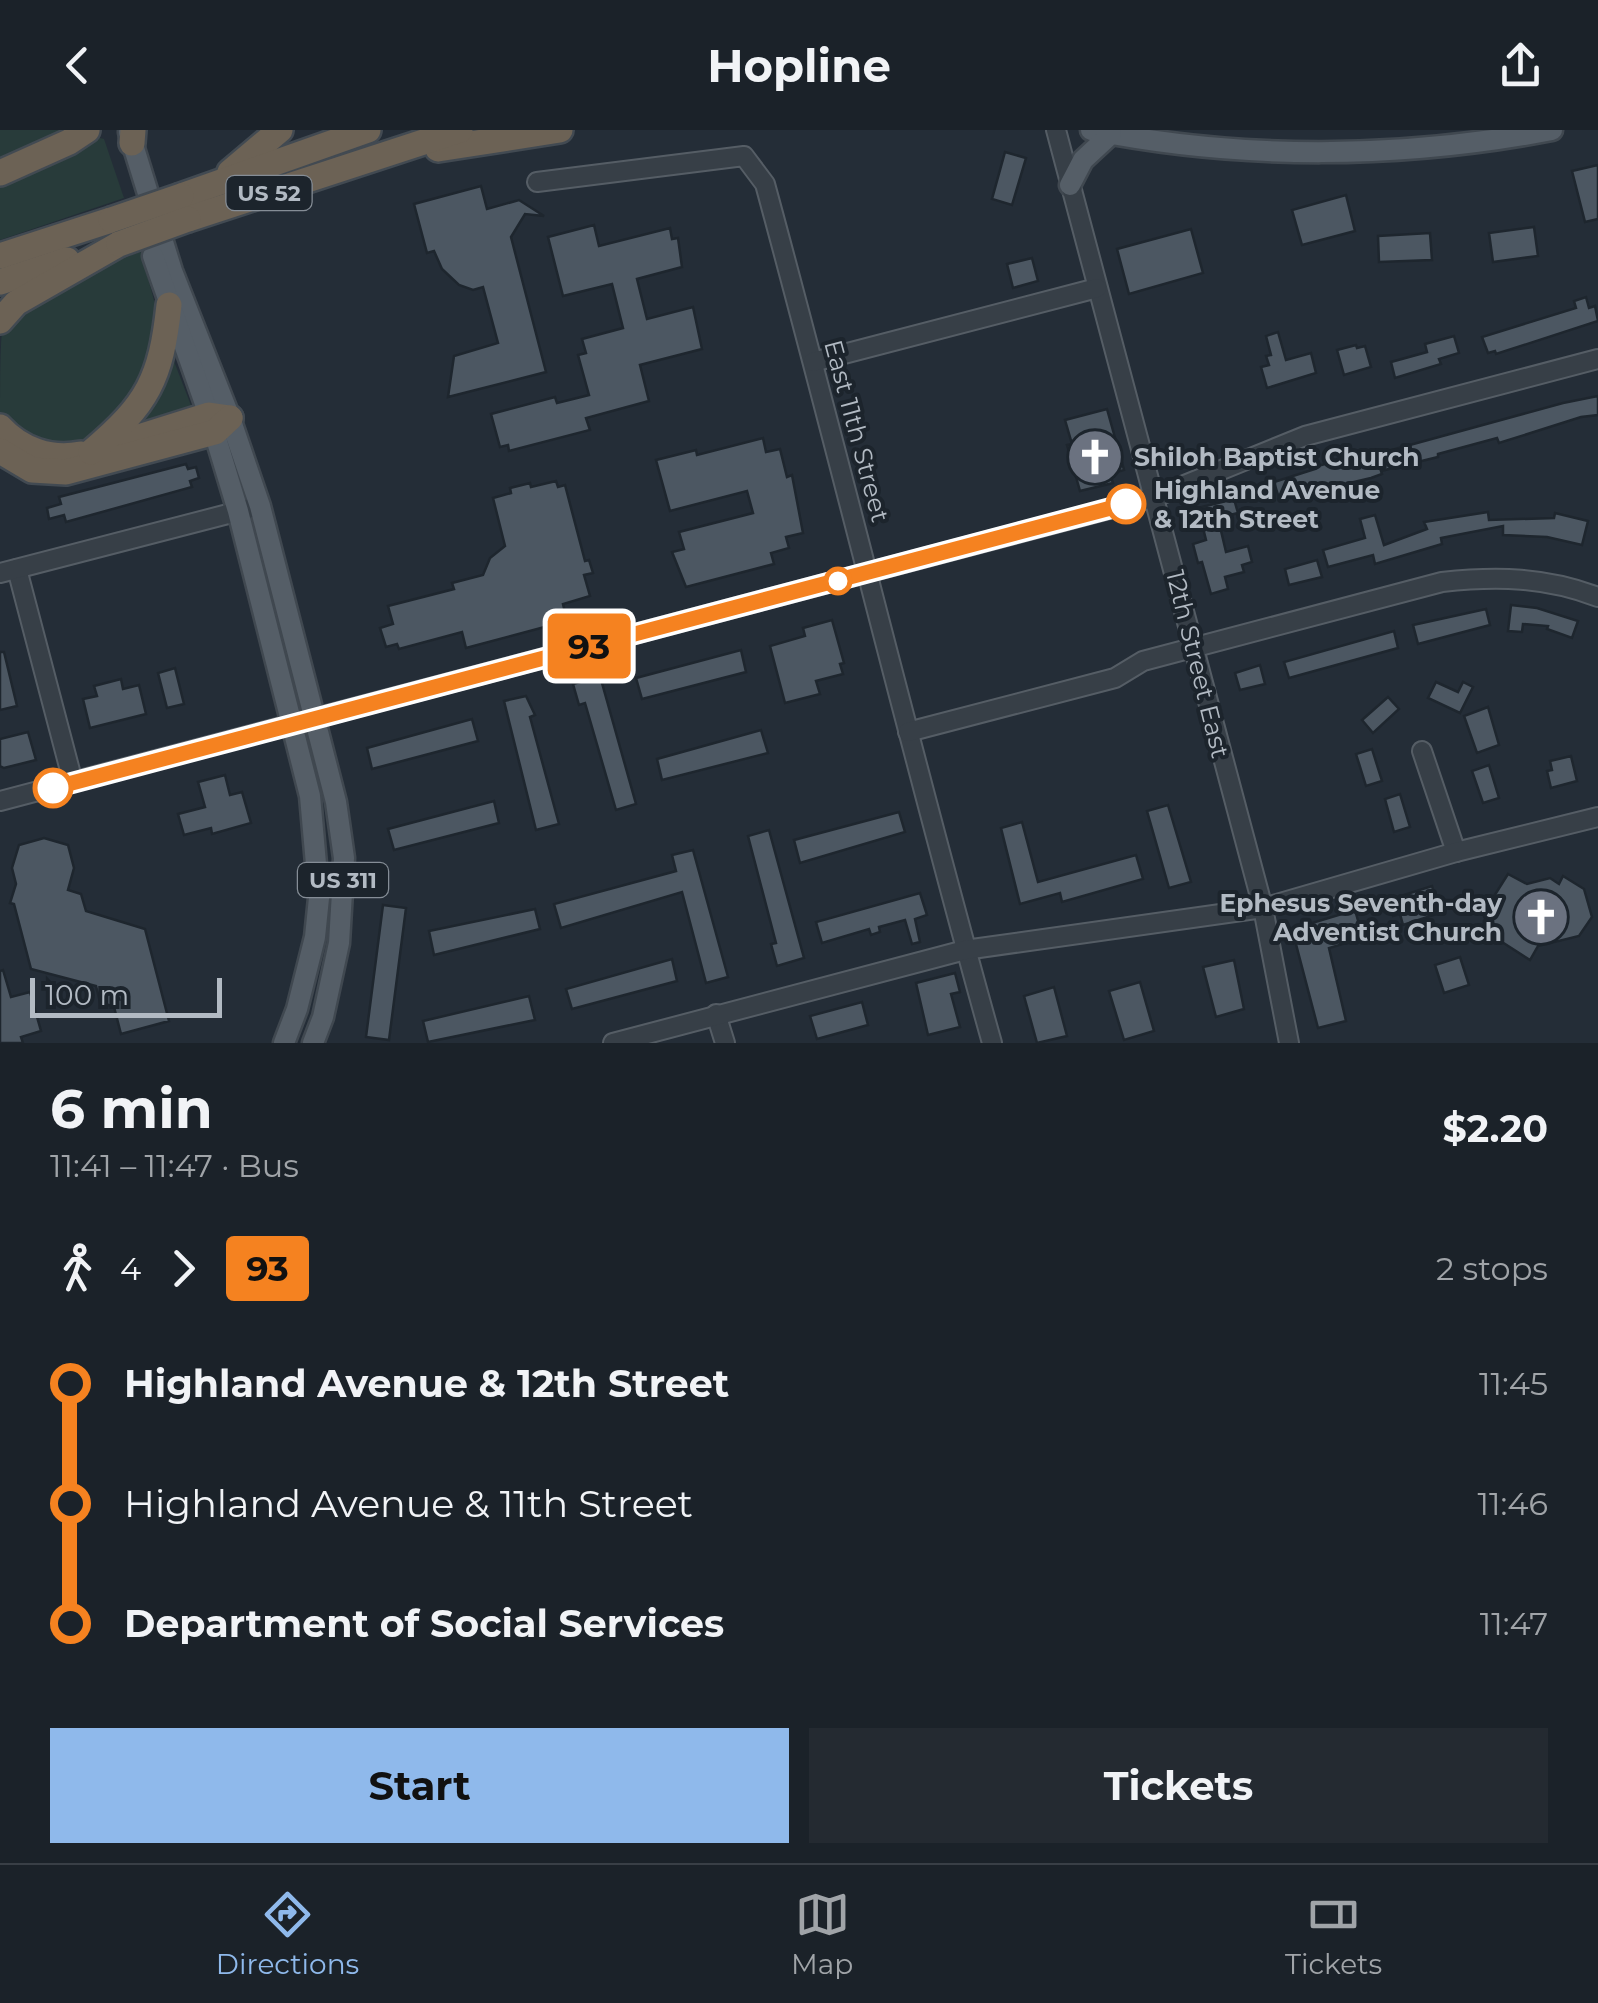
<!DOCTYPE html>
<meta charset="utf-8">
<style>
body{margin:0;font-family:Montserrat,sans-serif;background:#242a31;color:#f1f3f6;height:100vh;display:flex;flex-direction:column;font-size:38px;white-space:nowrap}
*{box-sizing:border-box;margin:0}
p{font-size:32px;color:#a0a4a8}
.icon{flex:none;width:55px;height:55px;fill:none;stroke:currentColor;stroke-width:2;stroke-linecap:round;stroke-linejoin:round}
.map{position:relative;height:913px;overflow:hidden}
.side{display:flex;flex-direction:column;background:#1b2229;flex:1}
.side>*{flex:none}
.badge{padding:0 20px;border-radius:8px;font-size:35px;line-height:65px}
.scale{position:absolute;left:30px;bottom:25px;width:192px;box-sizing:border-box;padding-left:10px;border:5px solid #b2bac3;border-top:0;font-size:28px;line-height:35px;white-space:nowrap;color:#b2bac3;-webkit-text-stroke:8px #1c242c;paint-order:stroke}
.map>.badge{position:absolute;translate:-50% -50%;box-shadow:0 0 0 5px #fff}
.legs{display:flex;align-items:center;gap:15px;height:110px;padding:0 50px;font-size:32px}
.legs p{margin-inline-start:auto}
.overview{display:flex;align-items:center;justify-content:space-between;height:170px;padding:0 50px}
h1{font-size:55px;font-weight:700;line-height:75px}
.cta{display:flex;gap:20px;margin-top:auto;padding:20px 50px}
.cta a{flex:1;height:115px;border-radius:0px;background:#8fb9eb;color:#111;font-size:40px;font-weight:700;line-height:115px;text-align:center}
.cta a+a{background:#242a31;color:#f1f3f6}
ul{padding:0 50px;list-style:none}
li{display:flex;align-items:center;gap:35px;height:120px;font-size:38px}
li i{display:grid;place-items:center;width:15px;height:100%;margin:0 12px;background:currentColor}
li i::after{content:'';width:25px;height:25px;margin:-12px;border:8px solid;border-radius:50%;background:#1b2229}
li p{margin-inline-start:auto}
li:first-child i{background:linear-gradient(#0000 50%,currentColor 0)}
li:last-child i{background:linear-gradient(currentColor 50%,#0000 0)}
header{display:flex;justify-content:space-between;align-items:center;height:130px;padding:0 50px;background:#1b2229;font-size:45px;font-weight:700}
.tab-bar{display:flex;justify-content:space-around;align-items:center;height:140px;border-top:2px solid #393f46;background:#1b2229;font-size:28px;color:#a0a4a8}
.tab-bar a{display:grid;justify-items:center;gap:5px}
.tab-bar .current{color:#8fb9eb}
.map>svg:first-child{display:block}
.green{fill:#283b3a}
.building{fill:#4c5762;stroke:#1e262e;stroke-width:2.5}
.lines{fill:none;stroke-linecap:round;stroke-linejoin:round}
.minor-casing{stroke:#555d65;stroke-width:22}
.major-casing{stroke:#404850;stroke-width:25}
.highway-casing{stroke:#424a52;stroke-width:30}
.minor{stroke:#373f47;stroke-width:18}
.major{stroke:#555e67;stroke-width:20}
.highway{stroke:#6c6255;stroke-width:25}
.highway-bridge-casing{stroke:#424a52;stroke-width:30;stroke-linecap:butt}
.highway-bridge{stroke:#6c6255;stroke-width:25}
.line-1-casing{stroke:#fff;stroke-width:22}
.line-1{stroke:#f58220;stroke-width:15}
.stop-1-dot{fill:#fff;stroke:#f58220;stroke-width:5}
.labels{text-anchor:middle;stroke-width:8;stroke-linejoin:round;paint-order:stroke}
.shield{fill:#1c242c;stroke:#858d96;stroke-width:2.5}
.shield-label{font-size:22px;font-weight:bold;fill:#b2bac3}
.street-label{font-size:25px;fill:#b2bac3;stroke:#1c242c}
.poi-label{font-size:25px;font-weight:bold;fill:#b2bac3;stroke:#1c242c;text-anchor:start}
.stop-label{font-size:25px;font-weight:bold;fill:#b2bac3;stroke:#1c242c;text-anchor:start}
</style>
<header><svg class="icon" aria-label="back" viewBox="0 0 24 24"><path d="M15 5l-7 7 7 7"/></svg>Hopline<svg class="icon" aria-label="share" viewBox="0 0 24 24"><path d="M12 15V3M7 8l5-5 5 5M5 13v7h14v-7"/></svg></header>
<div class="map">
<svg width="1598" height="913" viewBox="0 0 1598 913">
<rect width="100%" height="100%" fill="#242d37"/>
<!-- green -->
<g class="green">
<path d="M0 0H72L0 35Z"/>
<path d="M96 7 104 9 124 68 0 110V51Z"/>
<path d="M141 122 155 174 154 230 107 302 71 319H49L0 287C0 268 0 216 2 202 17 173 109 132 141 122Z"/>
<path d="M170 221 194 283 124 307Z"/>
</g>
<!-- building -->
<g class="building">
<path d="M1005 22 1026 28 1012 75 992 69Z"/>
<path d="M1598 35V89L1585 92 1572 41Z"/>
<path d="M481 56 487 79 519 70 544 86 525 84 511 107 546 242 448 267 454 226 498 213 483 157 473 160 459 155 442 139 434 121 427 123 414 74Z"/>
<path d="M1346 65 1355 101 1302 115 1292 80Z"/>
<path d="M594 95 599 116 670 98 672 109 678 108 682 137 637 149 647 189 693 177 702 219 640 235 649 271 586 288 590 300 509 321 508 315 500 317 491 284 555 267 557 273 589 265 578 225 586 223 582 209 623 198 612 154 563 166 548 107Z"/>
<path d="M1534 97 1538 126 1493 132 1489 103Z"/>
<path d="M1191 99 1203 143 1129 164 1117 119Z"/>
<path d="M1430 103 1432 130 1379 132 1378 106Z"/>
<path d="M1032 128 1038 151 1013 158 1007 134Z"/>
<path d="M1586 167 1589 178 1595 176 1598 191 1496 224 1495 221 1488 223 1482 207 1576 178 1574 171Z"/>
<path d="M1278 202 1286 230 1311 223 1316 243 1267 258 1261 237 1269 235 1266 226 1271 225 1266 206Z"/>
<path d="M1454 206 1459 223 1439 229 1441 234 1395 248 1391 232 1427 222 1425 214Z"/>
<path d="M1356 215 1357 218 1365 216 1371 237 1344 245 1337 220Z"/>
<path d="M1598 266V285L1581 287 1499 313 1497 308 1438 324V327L1381 341 1382 344 1371 348 1320 360 1319 355 1279 368 1274 352 1315 339 1314 337 1347 328 1348 332 1563 273Z"/>
<path d="M1107 279 1124 340 1110 344 1113 353 1080 361 1067 315 1072 314 1065 290Z"/>
<path d="M763 308 766 322 780 319 787 347 792 345 803 403 786 407 789 418 771 423 774 434 686 457 672 422 684 419 679 402 753 383 747 361 670 381 656 330 696 320 697 325Z"/>
<path d="M186 334 188 339 196 337 199 348 190 351 192 357 66 392 64 385 49 389 47 378 61 374 59 367Z"/>
<path d="M556 351 558 357 565 355 585 431 589 430 593 443 584 445 590 466 563 474 567 491 466 518 462 502 399 519 397 514 386 517 380 498 393 494 388 476 454 459 452 453 483 445 490 428 505 416 493 368 511 363 510 358 530 353 531 357Z"/>
<path d="M1234 369 1238 383 1218 388 1226 422 1248 416 1252 432 1242 435 1244 442 1225 447 1228 459 1211 464 1202 432 1198 433 1193 414 1206 410 1198 378Z"/>
<path d="M1488 382 1489 390 1554 388 1555 383 1588 391 1582 415 1547 407 1503 405V396L1441 408 1442 414 1375 434 1373 425 1328 437 1323 420 1365 408 1360 389 1375 385 1384 415 1427 399 1424 392Z"/>
<path d="M1317 430 1322 447 1289 455 1285 439Z"/>
<path d="M1511 475 1537 478 1578 491 1572 508 1547 499 1548 496 1523 494 1522 502 1508 501Z"/>
<path d="M1486 479 1490 495 1418 514 1413 495Z"/>
<path d="M832 490 844 533 840 534 843 544 816 551 820 564 785 573 770 516 805 506 803 498Z"/>
<path d="M1394 501 1398 518 1289 548 1284 532Z"/>
<path d="M741 520 746 542 642 569 636 548Z"/>
<path d="M0 522H4L17 576 0 580Z"/>
<path d="M1260 535 1265 554 1240 560 1235 543Z"/>
<path d="M175 538 184 574 167 578 158 543Z"/>
<path d="M600 546 636 674 616 680 585 573 579 575 573 554Z"/>
<path d="M121 549 123 559 139 555 146 584 90 598 83 569 97 566 94 556Z"/>
<path d="M1436 552 1458 562 1463 552 1473 557 1460 583 1428 568Z"/>
<path d="M526 566 535 585 530 587 559 694 536 700 504 571Z"/>
<path d="M1388 567 1399 579 1373 603 1362 590Z"/>
<path d="M1488 577 1499 615 1477 623 1464 586Z"/>
<path d="M472 589 478 611 372 639 367 618Z"/>
<path d="M761 600 768 623 662 650 657 629Z"/>
<path d="M28 602 36 630 4 638 0 636V609Z"/>
<path d="M1372 619 1382 651 1366 656 1356 624Z"/>
<path d="M1571 626 1577 651 1551 658 1547 641 1552 640 1550 631Z"/>
<path d="M1489 635 1499 668 1483 673 1472 641Z"/>
<path d="M225 645 230 665 242 662 251 693 212 704 211 698 184 705 178 684 205 677 198 652Z"/>
<path d="M1400 664 1410 697 1394 702 1385 669Z"/>
<path d="M494 671 499 693 394 720 388 699Z"/>
<path d="M1168 675 1191 752 1169 758 1147 681Z"/>
<path d="M899 682 905 702 800 733 794 710Z"/>
<path d="M1022 692 1038 752 1136 725 1143 749 1062 772 1060 763 1020 774 1001 698Z"/>
<path d="M769 700 804 828 777 836 771 814 776 813 748 706Z"/>
<path d="M44 708 68 715 74 738 68 760 81 764 86 781 145 799 169 891 121 904 114 877 100 872 96 856 31 839 14 774 10 773 16 754 12 738 19 715Z"/>
<path d="M693 720 728 847 706 853 682 762 561 798 554 774 676 741 672 725Z"/>
<path d="M1508 744 1527 754 1550 748 1559 754 1563 746 1584 759 1592 787 1579 806 1538 816 1530 830 1502 812 1490 787 1495 786 1491 771Z"/>
<path d="M1432 756 1440 783 1403 795 1400 784 1393 786 1388 770Z"/>
<path d="M920 763 927 785 915 789 920 812 912 814 905 790 879 797 880 802 871 805 869 799 822 813 816 792Z"/>
<path d="M383 775 406 778 389 910 366 907Z"/>
<path d="M535 779 540 799 434 825 429 801Z"/>
<path d="M1355 780 1363 808 1329 818 1346 891 1318 898 1292 799Z"/>
<path d="M1460 827 1469 855 1444 863 1435 835Z"/>
<path d="M672 829 677 851 572 879 566 859Z"/>
<path d="M1234 830 1244 879 1216 887 1203 837Z"/>
<path d="M3 840 11 867 30 862 41 901 21 907 23 913H0V841Z"/>
<path d="M955 843 960 862 951 864 960 897 928 905 916 853Z"/>
<path d="M1140 852 1154 901 1124 910 1109 861Z"/>
<path d="M1054 857 1067 906 1037 913 1024 866Z"/>
<path d="M529 866 535 890 428 912 423 891Z"/>
<path d="M862 872 868 895 817 909 810 886Z"/>
</g>
<g class="lines">
<!-- minor casing -->
<g class="minor-casing">
<g id="minor">
<path d="M1056 0 1263 778 1289 913"/>
<path d="M537 52 744 26 765 54C843 340 912 628 992 913"/>
<path d="M813 232 1097 158"/>
<path d="M17 439 73 652"/>
<path d="M0 443 251 378"/>
<path d="M908 602 1115 548 1143 531 1442 452C1497 446 1546 447 1598 467"/>
<path d="M1422 621 1456 722"/>
<path d="M0 671 1155 367 1305 306 1598 229"/>
<path d="M716 884 725 913"/>
<path d="M613 913 965 820 1263 778 1456 722 1598 687"/>
</g>
</g>
<!-- major casing -->
<g class="major-casing">
<g id="major">
<path d="M1091 0C1241 30 1401 29 1552 0"/>
<path d="M129 2 172 141 230 288 260 376 336 672 344 728 339 813 323 887 313 913"/>
<path d="M1070 55 1083 30 1111 4"/>
<path d="M153 126 209 285 238 381 310 666 319 768 315 807 297 879 284 913"/>
</g>
</g>
<!-- highway casing -->
<g class="highway-casing">
<g id="highway">
<path d="M132 13 133 0"/>
<path d="M438 19 560 0"/>
<path d="M230 42 280 0"/>
<path d="M0 43 69 12 87 0"/>
<path d="M181 66 368 0"/>
<path d="M188 89 460 0"/>
<path d="M0 126 111 90"/>
<path d="M0 152 67 130"/>
<path d="M0 191 16 173 119 114"/>
<path d="M0 297C21 320 51 330 81 324"/>
<path d="M120 313 209 285 230 288"/>
<path d="M0 321 32 340 66 342 215 302 230 288"/>
<path d="M91 322C148 274 161 249 169 175"/>
</g>
</g>
<!-- minor -->
<use href="#minor" class="minor"/>
<!-- major -->
<use href="#major" class="major"/>
<!-- highway -->
<use href="#highway" class="highway"/>
<!-- highway-bridge casing -->
<g class="highway-bridge-casing">
<g id="highway-bridge">
<path d="M111 90 181 66"/>
<path d="M119 114 188 89"/>
</g>
</g>
<!-- highway-bridge -->
<use href="#highway-bridge" class="highway-bridge"/>
</g>
<g class="lines">
<!-- line-1 casing -->
<g class="line-1-casing">
<path id="line-1" d="M53 658 1126 374"/>
</g>
<!-- line-1 -->
<use href="#line-1" class="line-1"/>
</g>
<!-- icons -->
<defs>
<g id="church-disc" transform="scale(2.875)"><circle r="9.5" fill="#6b7280" stroke="#1c242c"/><path d="M-1.2-6h2.4v3.5h3.3v2.4h-3.3V6h-2.4V-.1h-3.3v-2.4h3.3Z" fill="#fff"/></g>
</defs>
<g fill-rule="evenodd">
<use href="#church-disc" x="1095" y="327"/>
<use href="#church-disc" x="1541" y="787"/>
</g>
<!-- markers -->
<g class="stop-1-dot">
<circle cx="1126" cy="374" r="18"/>
<circle cx="838" cy="451" r="12"/>
<circle cx="53" cy="658" r="18"/>
</g>
<g class="labels">
<!-- shield labels -->
<g class="shield">
<rect x="226.5" y="46" width="85" height="34" rx="8"/>
<rect x="298" y="733" width="90" height="34" rx="8"/>
</g>
<g class="shield-label">
<text x="269" y="71">US 52</text>
<text x="343" y="758">US 311</text>
</g>
<!-- street labels -->
<g class="street-label">
<text transform="translate(857 301) rotate(75)" y="9">East 11th Street</text>
<text transform="translate(1198 534) rotate(76)" y="9">12th Street East</text>
</g>
<!-- poi labels -->
<g class="poi-label">
<text x="1134" y="336">Shiloh Baptist Church</text>
<text x="1502" y="782" text-anchor="end">Ephesus Seventh-day<tspan x="1502" dy="29">Adventist Church</tspan></text>
</g>
<!-- stop labels -->
<g class="stop-label">
<text x="1154" y="369">Highland Avenue<tspan x="1154" dy="29">&amp; 12th Street</tspan></text>
</g>
</g>
</svg>
<div class="scale">100 m</div>
<b class="badge" style="left:589px;top:516px;background:#f58220;color:#111">93</b>
</div>
<section class="side">
<div class="overview"><div><h1>6 min</h1><p>11:41 – 11:47 · Bus</p></div><b>$2.20</b></div>
<div class="legs"><svg class="icon" aria-label="walk" viewBox="0 0 24 24"><circle cx="13" cy="4" r="2"/><path d="M13 8l-2 6 4 7M11 14l-3 7M7 12l3-4h3l4 4"/></svg>4<svg class="icon" aria-label="forward" viewBox="0 0 24 24"><path d="M9 5l7 7-7 7"/></svg><b class="badge" style="background:#f58220;color:#111">93</b><p>2 stops</p></div>
<ul>
<li><i style="color:#f58220"></i><b>Highland Avenue &amp; 12th Street</b><p>11:45</p></li>
<li><i style="color:#f58220"></i><span>Highland Avenue &amp; 11th Street</span><p>11:46</p></li>
<li><i style="color:#f58220"></i><b>Department of Social Services</b><p>11:47</p></li>
</ul>
<div class="cta"><a>Start</a><a>Tickets</a></div>
</section>
<nav class="tab-bar">
<a class="current"><svg class="icon" aria-label="directions" viewBox="0 0 24 24"><path d="M12 3l9 9-9 9-9-9zM9 14v-3h6M13 9l2 2-2 2"/></svg>Directions</a>
<a><svg class="icon" aria-label="map" viewBox="0 0 24 24"><path d="M3 6l6-2 6 2 6-2v14l-6 2-6-2-6 2zM9 4v14M15 6v14"/></svg>Map</a>
<a><svg class="icon" aria-label="tickets" viewBox="0 0 24 24"><path d="M3 7h18v10H3zM15 7v10"/></svg>Tickets</a>
</nav>
